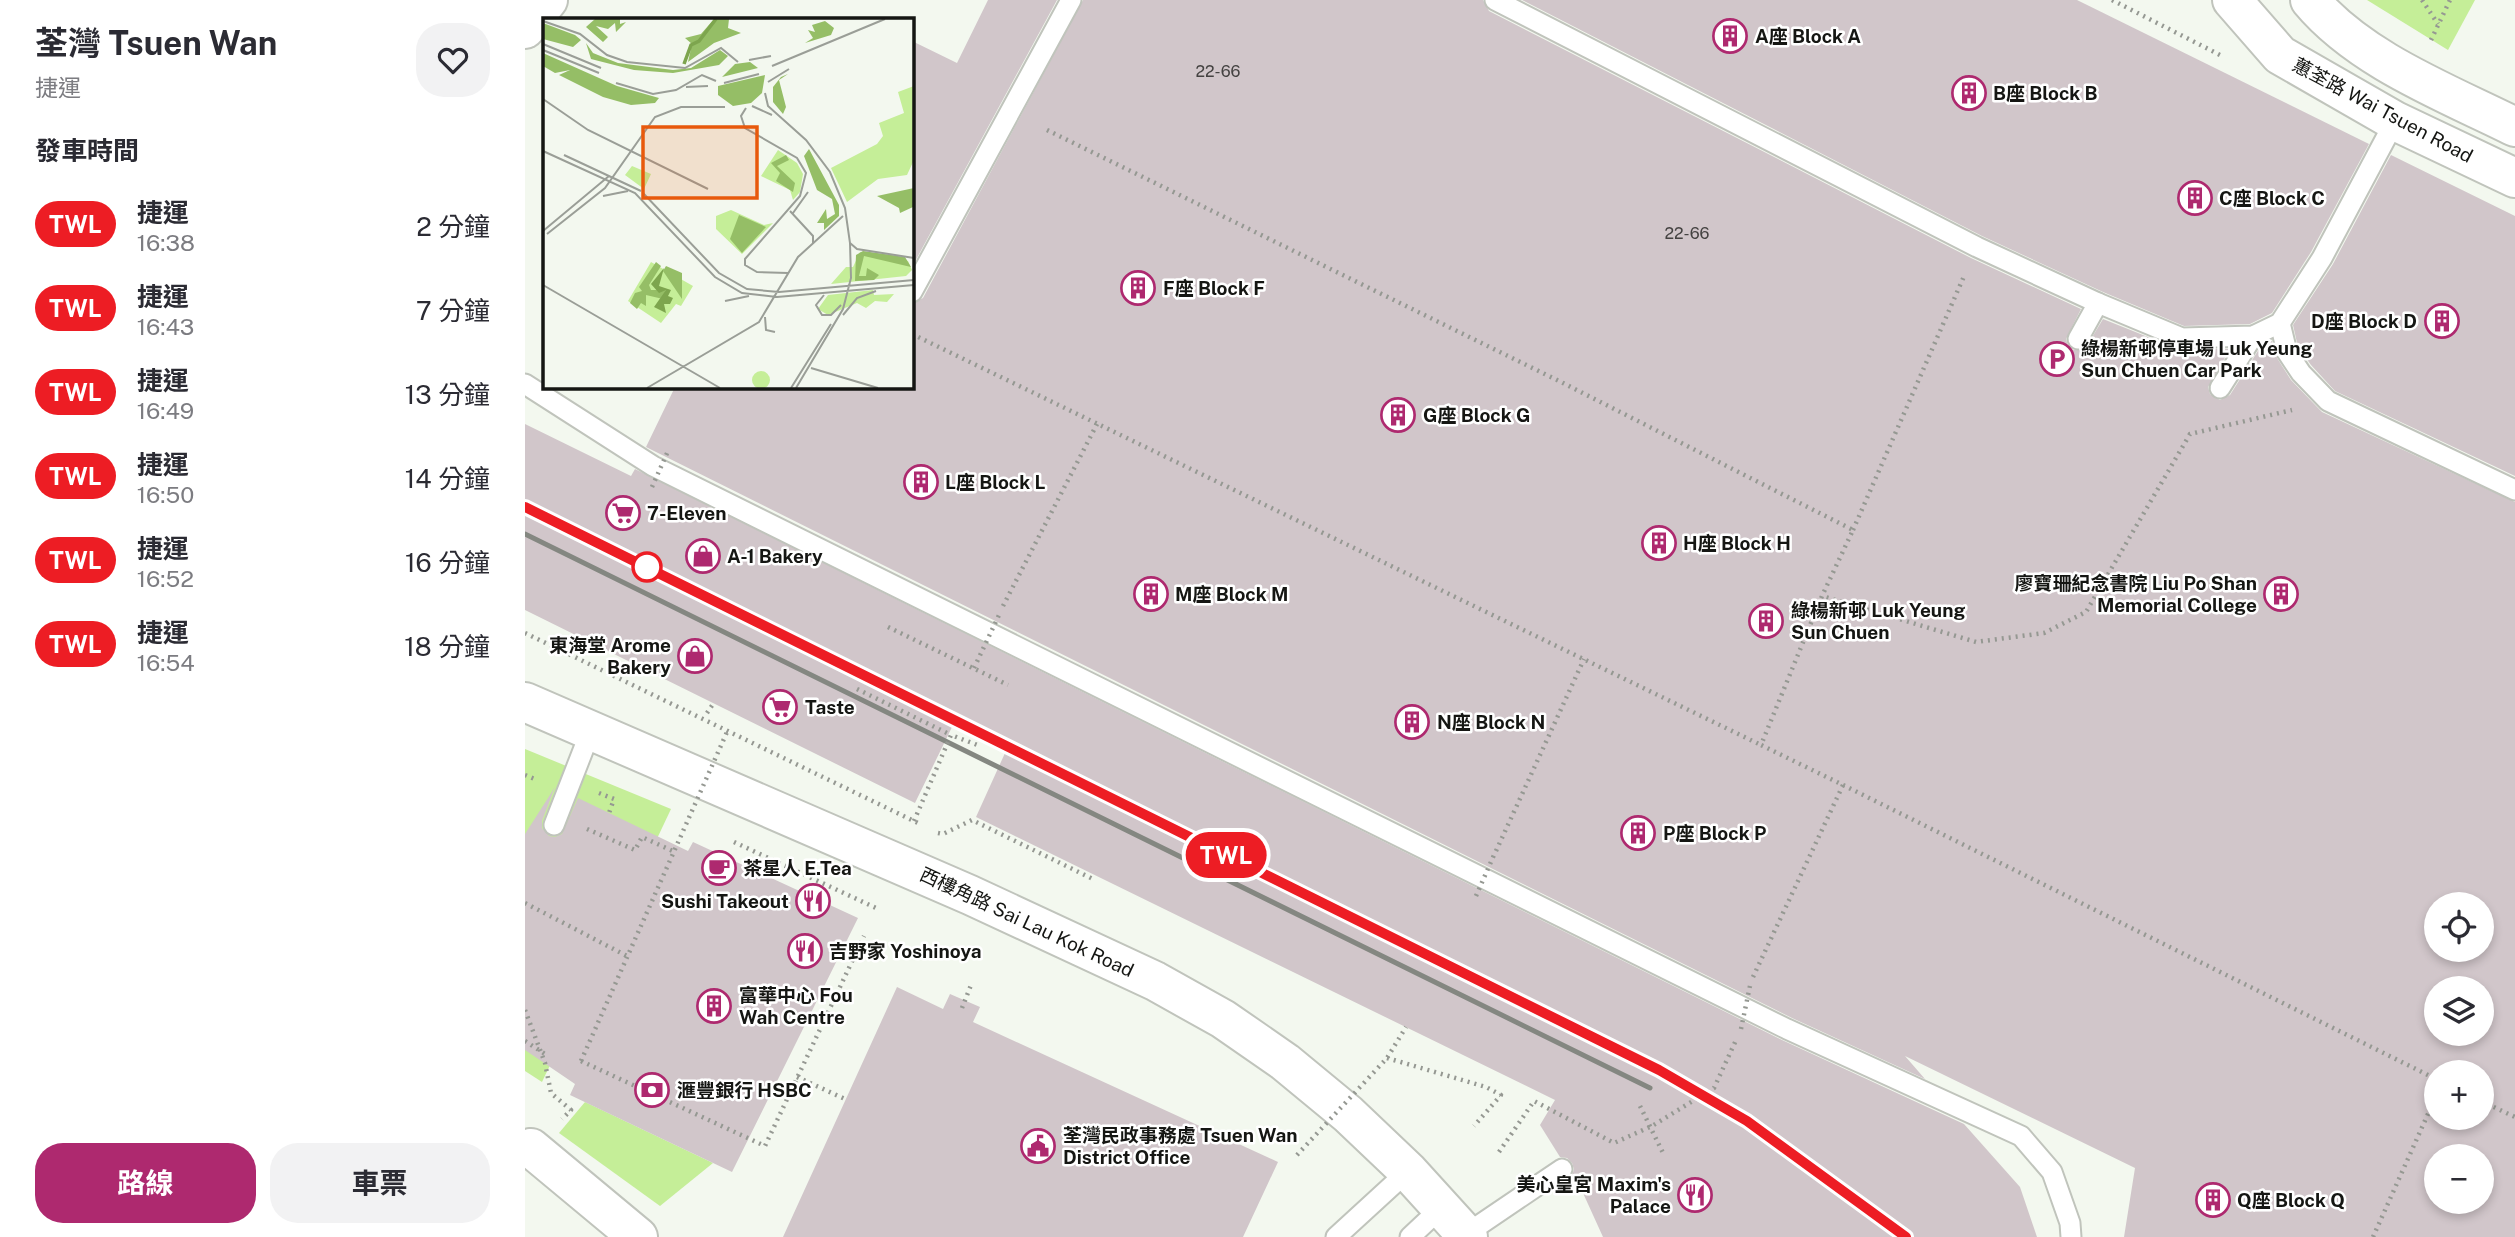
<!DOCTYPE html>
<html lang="zh-TW">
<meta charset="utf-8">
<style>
body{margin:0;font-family:"Public Sans","Noto Sans TC",sans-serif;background:#f2f2f3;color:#2b2b33;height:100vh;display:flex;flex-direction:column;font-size:26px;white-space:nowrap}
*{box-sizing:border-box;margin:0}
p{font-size:23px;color:#7c7c81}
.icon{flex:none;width:38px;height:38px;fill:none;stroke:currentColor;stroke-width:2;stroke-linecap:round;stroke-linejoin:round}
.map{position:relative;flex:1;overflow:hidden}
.panel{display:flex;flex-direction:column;background:#fff;width:525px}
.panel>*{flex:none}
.badge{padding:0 14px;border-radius:23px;font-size:24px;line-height:46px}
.tools{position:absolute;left:1899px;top:892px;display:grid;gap:14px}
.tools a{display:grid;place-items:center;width:70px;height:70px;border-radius:50%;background:#fff;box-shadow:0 4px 10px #0003;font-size:35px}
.map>.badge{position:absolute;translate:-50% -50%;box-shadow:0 0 0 4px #fff}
h2{padding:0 35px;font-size:26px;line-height:63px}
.round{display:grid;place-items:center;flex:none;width:74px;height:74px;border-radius:28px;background:#f2f2f3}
.overview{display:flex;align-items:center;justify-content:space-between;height:119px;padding:0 35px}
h1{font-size:33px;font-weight:700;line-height:52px}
.button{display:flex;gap:14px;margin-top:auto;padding:14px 35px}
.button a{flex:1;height:80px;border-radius:28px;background:#ae296f;color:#fff;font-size:28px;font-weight:700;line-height:80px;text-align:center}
.button a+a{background:#f2f2f3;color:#2b2b33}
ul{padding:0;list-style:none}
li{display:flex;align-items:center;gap:21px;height:84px;padding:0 35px}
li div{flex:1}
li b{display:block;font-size:26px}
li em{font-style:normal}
li .badge{min-width:77px;font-weight:700;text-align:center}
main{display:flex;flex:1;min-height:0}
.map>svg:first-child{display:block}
.green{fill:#c5ee98}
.building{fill:#d1c6ca;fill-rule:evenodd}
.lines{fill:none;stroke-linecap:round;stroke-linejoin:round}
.service-casing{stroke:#c0c4bc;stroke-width:23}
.tertiary-casing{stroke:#c0c4bc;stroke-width:42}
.secondary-casing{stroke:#c0c4bc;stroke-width:42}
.primary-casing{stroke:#c0c4bc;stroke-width:42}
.path{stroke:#959892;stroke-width:4.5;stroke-dasharray:2 5;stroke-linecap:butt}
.service{stroke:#fff;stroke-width:19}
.tertiary{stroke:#fff;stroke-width:38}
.secondary{stroke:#fff;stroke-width:38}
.primary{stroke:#fff;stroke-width:38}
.rail{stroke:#848781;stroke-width:5}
.path-bridge{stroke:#959892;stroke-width:4.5;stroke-dasharray:2 5;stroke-linecap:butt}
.line-casing{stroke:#fff;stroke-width:16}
.line{stroke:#ed1d24;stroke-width:10}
.stop-dot{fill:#fff;stroke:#ed1d24;stroke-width:3.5}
.labels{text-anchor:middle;stroke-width:5;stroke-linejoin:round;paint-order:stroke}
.number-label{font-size:16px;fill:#444241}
.poi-label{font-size:19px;font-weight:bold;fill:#151613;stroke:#fff;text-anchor:start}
.street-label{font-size:19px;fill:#151613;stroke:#fff}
.inset-river{fill:none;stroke:#7da54e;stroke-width:3.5}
.inset-road{fill:none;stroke:#9a9e97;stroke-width:2}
.view{fill:#e8590c;fill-opacity:0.15;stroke:#e8590c;stroke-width:3.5}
.inset-edge{fill:none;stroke:#151613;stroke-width:3.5}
</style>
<main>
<section class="panel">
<div class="overview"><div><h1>荃灣 Tsuen Wan</h1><p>捷運</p></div><a class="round"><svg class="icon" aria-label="heart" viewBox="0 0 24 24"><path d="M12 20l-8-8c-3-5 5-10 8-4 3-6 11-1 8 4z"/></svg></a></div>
<h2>發車時間</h2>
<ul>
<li><span class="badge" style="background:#ed1d24;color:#fff">TWL</span><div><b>捷運</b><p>16:38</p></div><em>2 分鐘</em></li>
<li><span class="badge" style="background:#ed1d24;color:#fff">TWL</span><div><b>捷運</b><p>16:43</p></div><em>7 分鐘</em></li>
<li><span class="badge" style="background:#ed1d24;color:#fff">TWL</span><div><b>捷運</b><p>16:49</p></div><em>13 分鐘</em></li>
<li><span class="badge" style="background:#ed1d24;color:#fff">TWL</span><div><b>捷運</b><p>16:50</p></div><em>14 分鐘</em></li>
<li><span class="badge" style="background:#ed1d24;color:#fff">TWL</span><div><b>捷運</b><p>16:52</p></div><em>16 分鐘</em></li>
<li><span class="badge" style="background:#ed1d24;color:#fff">TWL</span><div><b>捷運</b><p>16:54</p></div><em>18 分鐘</em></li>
</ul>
<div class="button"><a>路線</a><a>車票</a></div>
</section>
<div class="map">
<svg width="1990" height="1237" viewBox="0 0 1990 1237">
<rect width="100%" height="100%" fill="#f3f8ef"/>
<!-- green -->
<g class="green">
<path d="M1842 0H1950L1923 50Z"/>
<path d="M0 749 146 809 17 1082 0 1071Z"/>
<path d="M60 1102 188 1163 135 1206 34 1133Z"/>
</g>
<!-- building -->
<g class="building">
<path d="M463 0H532L387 267V41L432 63Z"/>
<path d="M558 0H958L964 11 1446 258 1556 309 1541 339 1543 346 1548 350 1560 349 1578 319 1653 349H1705L1683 387 1685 394 1695 400 1705 395 1736 346 1747 341 1752 358 1766 380 1797 412 1990 502V1237H1599L1610 1168 1380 1056 1400 1079 1267 1018 121 447 150 387H387V304L398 298ZM1911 905H1956V950H1911ZM1911 989H1956V1034H1911ZM1911 1073H1956V1118H1911ZM1911 1157H1956V1202H1911Z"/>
<path d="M997 0H1552L1844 144 1786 252 1747 313 1725 324 1659 326 1578 292 1457 236Z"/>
<path d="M1866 155 1990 216V476L1810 391 1786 365 1773 347 1768 325 1808 264Z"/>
<path d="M0 424 106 476 110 469 1257 1040 1439 1124 1495 1187 1512 1237H1078L1058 1193 1047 1176 1049 1169 1047 1163 1042 1158 1035 1157 1015 1125 1030 1100 451 817 480 753 427 727 390 803 0 610Z"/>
<path d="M30 787 17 821V828L24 836 30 837 37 834 53 798 163 851 168 842 333 918 207 1172 45 1095 50 1084 0 1050V834Z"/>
<path d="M372 987 418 1009 425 994 455 1007 448 1022 753 1162 718 1237H258Z"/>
</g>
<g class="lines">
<!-- service casing -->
<g class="service-casing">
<g id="service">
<path d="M970 0 1452 247 1573 303 1657 338 1728 336 1755 323 1797 258 1870 121"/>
<path d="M387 292 546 0"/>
<path d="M1755 323 1762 352 1776 373 1803 401 1990 490"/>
<path d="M1553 339 1573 303"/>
<path d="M0 384 128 466 1262 1029 1496 1136 1527 1172 1545 1223 1546 1237"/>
<path d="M1695 388 1728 336"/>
<path d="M29 825 66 730"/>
<path d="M941 1234 1037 1169"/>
<path d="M811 1237 883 1171"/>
<path d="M885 1237 917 1207"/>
</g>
</g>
<!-- tertiary casing -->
<g class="tertiary-casing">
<path id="tertiary" d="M0 702 445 895 630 981 698 1019 760 1062 823 1114 883 1171 943 1237"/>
</g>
<!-- secondary casing -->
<g class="secondary-casing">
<g id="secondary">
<path d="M1707 0 1755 55 1870 121 1990 178"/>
<path d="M1785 0C1835 60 1922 93 1990 127"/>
<path d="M0 29 23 0"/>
</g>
</g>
<!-- primary casing -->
<g class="primary-casing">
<path id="primary" d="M6 1148 113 1237"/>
</g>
<!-- path -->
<g class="path">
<path d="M1587 0 1699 57"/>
<path d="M1897 0 1913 24"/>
<path d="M1906 40 1925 0"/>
<path d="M522 130 1034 381 1328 530 1297 596"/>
<path d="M387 334 1236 745"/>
<path d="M1328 530 1440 274"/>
<path d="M478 606 572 424"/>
<path d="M363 627 483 685"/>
<path d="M0 633 393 823"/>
<path d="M332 689 426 735"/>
<path d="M182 713 188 704"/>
<path d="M0 775 12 780"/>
<path d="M1318 785 1911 1079"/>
<path d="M74 793 89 799 84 813"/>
<path d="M62 829 110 850 117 837 150 852"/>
<path d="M413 833 418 834 447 820 570 880"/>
<path d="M209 842 351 908"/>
<path d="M971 851 1059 659"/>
<path d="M0 903 102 956"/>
<path d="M1228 977 1318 785 1236 745 1297 596 1451 642 1519 633 1561 612 1665 434 1767 410"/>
<path d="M437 1008 446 985"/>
<path d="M0 1010 20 1063 26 1093 46 1110 37 1119"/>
<path d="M0 1041 20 1054"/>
<path d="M862 1058 961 1087 976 1095 949 1126"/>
<path d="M56 1061 240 1146 339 936"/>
<path d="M272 1077 320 1099"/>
<path d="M1956 1101 1990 1117"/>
<path d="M1115 1106 1139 1155"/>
<path d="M974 1152 1009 1101 1089 1143 1127 1126 1189 1088 1212 1038"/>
<path d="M1848 1237 1911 1096"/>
</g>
<!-- service -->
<use href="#service" class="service"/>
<!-- tertiary -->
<use href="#tertiary" class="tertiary"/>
<!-- secondary -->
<use href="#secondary" class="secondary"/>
<!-- primary -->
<use href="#primary" class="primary"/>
<!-- rail -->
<g class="rail">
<path d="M0 507 1134 1070"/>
<path d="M0 534 1125 1088"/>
</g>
<!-- path-bridge -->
<g class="path-bridge">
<path d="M127 487 143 451"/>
<path d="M449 668 475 613"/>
<path d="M389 821 426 735 455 746"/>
<path d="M951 896 969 855"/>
<path d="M1216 1029 1226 981"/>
<path d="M56 1061 202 732"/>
<path d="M772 1155 862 1058 881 1027"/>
</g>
</g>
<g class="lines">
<!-- line casing -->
<g class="line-casing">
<path id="line" d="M0 507 1134 1070 1222 1121 1381 1237"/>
</g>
<!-- line -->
<use href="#line" class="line"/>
</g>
<!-- icons -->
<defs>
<g id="building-ring" transform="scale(1.75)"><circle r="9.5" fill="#fff" stroke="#ae296f" stroke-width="1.5"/><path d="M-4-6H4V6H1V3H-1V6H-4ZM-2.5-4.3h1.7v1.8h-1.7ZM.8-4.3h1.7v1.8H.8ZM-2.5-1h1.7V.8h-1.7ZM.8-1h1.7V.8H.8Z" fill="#ae296f"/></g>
<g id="parking-ring" transform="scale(1.75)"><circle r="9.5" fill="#fff" stroke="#ae296f" stroke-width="1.5"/><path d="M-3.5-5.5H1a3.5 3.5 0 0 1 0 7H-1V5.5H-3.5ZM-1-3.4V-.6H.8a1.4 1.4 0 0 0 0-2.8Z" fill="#ae296f"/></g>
<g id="supermarket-ring" transform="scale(1.75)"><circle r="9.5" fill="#fff" stroke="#ae296f" stroke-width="1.5"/><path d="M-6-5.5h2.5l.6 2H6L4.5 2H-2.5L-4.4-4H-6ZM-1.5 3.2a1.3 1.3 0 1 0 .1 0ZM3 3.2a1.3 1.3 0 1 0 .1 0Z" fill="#ae296f"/></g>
<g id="shop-ring" transform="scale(1.75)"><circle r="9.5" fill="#fff" stroke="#ae296f" stroke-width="1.5"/><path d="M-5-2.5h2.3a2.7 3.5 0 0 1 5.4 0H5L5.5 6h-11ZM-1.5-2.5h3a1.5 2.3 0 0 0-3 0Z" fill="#ae296f"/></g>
<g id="cafe-ring" transform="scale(1.75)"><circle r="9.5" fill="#fff" stroke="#ae296f" stroke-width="1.5"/><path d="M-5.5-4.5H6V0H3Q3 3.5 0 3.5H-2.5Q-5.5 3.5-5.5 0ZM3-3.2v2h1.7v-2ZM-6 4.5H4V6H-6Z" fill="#ae296f"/></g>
<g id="restaurant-ring" transform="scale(1.75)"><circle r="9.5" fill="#fff" stroke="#ae296f" stroke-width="1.5"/><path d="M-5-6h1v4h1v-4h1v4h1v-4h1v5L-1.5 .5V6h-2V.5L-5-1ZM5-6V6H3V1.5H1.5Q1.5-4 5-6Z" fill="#ae296f"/></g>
<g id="bank-ring" transform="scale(1.75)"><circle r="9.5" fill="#fff" stroke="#ae296f" stroke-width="1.5"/><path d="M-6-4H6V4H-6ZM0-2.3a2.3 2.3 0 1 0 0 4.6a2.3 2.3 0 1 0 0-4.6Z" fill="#ae296f"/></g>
<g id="civic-ring" transform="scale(1.75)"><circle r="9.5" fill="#fff" stroke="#ae296f" stroke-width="1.5"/><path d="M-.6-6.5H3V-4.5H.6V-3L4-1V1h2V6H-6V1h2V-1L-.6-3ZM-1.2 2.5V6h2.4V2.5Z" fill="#ae296f"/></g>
</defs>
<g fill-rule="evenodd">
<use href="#building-ring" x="1205" y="36"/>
<use href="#building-ring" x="1444" y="93"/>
<use href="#building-ring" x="1670" y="198"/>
<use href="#building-ring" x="613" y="288"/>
<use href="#building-ring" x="1917" y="321"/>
<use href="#parking-ring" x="1532" y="359"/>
<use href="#building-ring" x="873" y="415"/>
<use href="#building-ring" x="396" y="482"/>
<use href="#supermarket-ring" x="98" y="513"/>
<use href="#building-ring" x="1134" y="543"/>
<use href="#shop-ring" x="178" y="556"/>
<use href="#building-ring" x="626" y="594"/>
<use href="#building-ring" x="1756" y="594"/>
<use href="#building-ring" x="1241" y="621"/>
<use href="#shop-ring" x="170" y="656"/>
<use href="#supermarket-ring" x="255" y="707"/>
<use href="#building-ring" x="887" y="722"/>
<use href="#building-ring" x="1113" y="833"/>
<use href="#cafe-ring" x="194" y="868"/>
<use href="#restaurant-ring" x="288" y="901"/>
<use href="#restaurant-ring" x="280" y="951"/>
<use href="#building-ring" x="189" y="1006"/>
<use href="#bank-ring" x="127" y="1090"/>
<use href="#civic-ring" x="513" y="1146"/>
<use href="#restaurant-ring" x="1170" y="1195"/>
<use href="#building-ring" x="1688" y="1200"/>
</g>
<!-- markers -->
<circle class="stop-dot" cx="122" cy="567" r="14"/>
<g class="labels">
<!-- number labels -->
<g class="number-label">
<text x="693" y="77">22-66</text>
<text x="1162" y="239">22-66</text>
</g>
<!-- poi labels -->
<g class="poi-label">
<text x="1230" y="43">A座 Block A</text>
<text x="1468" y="100">B座 Block B</text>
<text x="1694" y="205">C座 Block C</text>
<text x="638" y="295">F座 Block F</text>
<text x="1892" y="328" text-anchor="end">D座 Block D</text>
<text x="1556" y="355">綠楊新邨停車場 Luk Yeung<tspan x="1556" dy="22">Sun Chuen Car Park</tspan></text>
<text x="898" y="422">G座 Block G</text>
<text x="420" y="489">L座 Block L</text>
<text x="122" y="520">7-Eleven</text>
<text x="1158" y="550">H座 Block H</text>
<text x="202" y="563">A-1 Bakery</text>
<text x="1732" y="590" text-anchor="end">廖寶珊紀念書院 Liu Po Shan<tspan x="1732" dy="22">Memorial College</tspan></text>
<text x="650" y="601">M座 Block M</text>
<text x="1266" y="617">綠楊新邨 Luk Yeung<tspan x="1266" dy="22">Sun Chuen</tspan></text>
<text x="146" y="652" text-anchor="end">東海堂 Arome<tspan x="146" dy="22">Bakery</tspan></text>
<text x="280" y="714">Taste</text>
<text x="912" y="729">N座 Block N</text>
<text x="1138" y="840">P座 Block P</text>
<text x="218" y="875">茶星人 E.Tea</text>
<text x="264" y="908" text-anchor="end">Sushi Takeout</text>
<text x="304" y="958">吉野家 Yoshinoya</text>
<text x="214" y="1002">富華中心 Fou<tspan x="214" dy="22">Wah Centre</tspan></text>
<text x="152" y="1097">滙豐銀行 HSBC</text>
<text x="538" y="1142">荃灣民政事務處 Tsuen Wan<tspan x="538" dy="22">District Office</tspan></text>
<text x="1146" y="1191" text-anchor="end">美心皇宮 Maxim's<tspan x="1146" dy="22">Palace</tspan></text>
<text x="1712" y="1207">Q座 Block Q</text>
</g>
<!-- street labels -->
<g class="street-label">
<text transform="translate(1858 110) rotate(28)" y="7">蕙荃路 Wai Tsuen Road</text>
<text transform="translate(502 922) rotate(25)" y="7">西樓角路 Sai Lau Kok Road</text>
</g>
</g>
<!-- overview -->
<g transform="translate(18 18)">
<rect width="371" height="371" fill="#f3f8ef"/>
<path d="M371 68V142L364 157 335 161 304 184 288 150 334 126 340 118 336 105 361 95 355 74ZM235 132 254 145 260 156 257 174 250 182 247 172 218 158ZM89 148 108 156 101 171 82 157ZM188 192 221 207 230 205 199 236 173 211V198ZM317 234 350 237 365 243 369 252 363 258 288 266 303 249H310ZM108 244 150 268 138 288 133 286 118 305 85 283ZM330 272 331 277 351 276 344 284 332 283 323 290 314 285 285 297 275 291 285 277ZM209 362a9 9 0 1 1 18 0a9 9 0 1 1-18 0Z" fill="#c5ee98"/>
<path d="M52 1H77V6L83 4 73 14 72 5 65 11 53 8 65 19 60 24 43 9ZM171 1H186L185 10 198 15 171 25 145 44 149 26 142 20 158 16ZM282 3 291 10 288 17 262 25 270 20 265 12 272 14 269 7ZM0 5 32 17 38 22 30 29 0 21ZM43 25 50 35 75 45 130 52 148 50 177 32 185 38 176 47 130 55 91 52 48 41ZM0 35 74 68 116 80 112 85 88 87 60 79 16 57 27 52 12 55 0 48ZM207 44 215 50 179 59 192 46ZM245 56 236 62 243 89 240 96 230 84V69L238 59ZM222 57 219 75 208 85 190 88 175 77V68ZM266 131 296 187V198L281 212V205H274L283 191 284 201 292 196 289 181 274 172 261 138ZM243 137 246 142 234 148 252 165 250 174 233 163 237 155 228 145ZM371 170 370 189 357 195 356 190 334 178ZM196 197 223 209 199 235 187 221ZM320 233 362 239 368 249 321 238 316 258H323L324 250 336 257 331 262 312 263 313 237ZM113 244 118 248 106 267 108 272H123L120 281 103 277V288L98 285 94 291 87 285 92 275 99 273 96 269ZM123 248 139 255V281L120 253Z" fill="#95be66"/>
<path d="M121 250 116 268 128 272 125 278 130 280 127 286H121L123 295 111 289 123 272 116 275 108 266Z" fill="#7da54e"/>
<path class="inset-river" d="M141 46 148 27 156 23 173 1"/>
<path class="inset-road" d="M0 3 37 16 64 37 84 44 142 50 178 30 195 44M0 26 58 50M0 32 56 55M206 42 228 38M229 48 342 1M225 64 246 51M73 65 110 76 133 72 159 57 173 63M181 65 216 56M143 69 165 68M222 75 225 88 263 122 287 154 302 190 307 225 308 260 300 291 253 370M0 81 45 112 165 171M209 88 229 97M203 90 198 98 202 110 254 140 263 155 257 178 202 241V247L214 254 245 255M0 133 92 175 172 259 199 275 234 279 371 267M21 137 98 173M100 175 176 255 204 271 236 274 371 262M60 178 85 173M247 193 270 218V225M250 195 265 174M0 213 66 158M4 216 62 170 112 99 138 89H182M307 225 314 231 371 240M0 267 177 370M281 277 273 287 279 297H288L298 287M182 283 206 278M300 297 314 280 333 273M222 299 223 312 232 314M268 350 335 370M104 370 216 304 255 239 300 198M248 370 288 306"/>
<path class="view" d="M100 109H214V180H100Z"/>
<rect width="371" height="371" class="inset-edge"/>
</g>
</svg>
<div class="tools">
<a><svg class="icon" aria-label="locate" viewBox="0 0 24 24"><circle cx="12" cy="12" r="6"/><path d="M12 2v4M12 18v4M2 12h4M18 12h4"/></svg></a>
<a><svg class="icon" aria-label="layers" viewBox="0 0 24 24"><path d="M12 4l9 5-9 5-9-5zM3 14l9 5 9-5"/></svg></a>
<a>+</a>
<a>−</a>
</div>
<b class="badge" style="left:701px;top:855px;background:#ed1d24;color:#fff">TWL</b>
</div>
</main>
